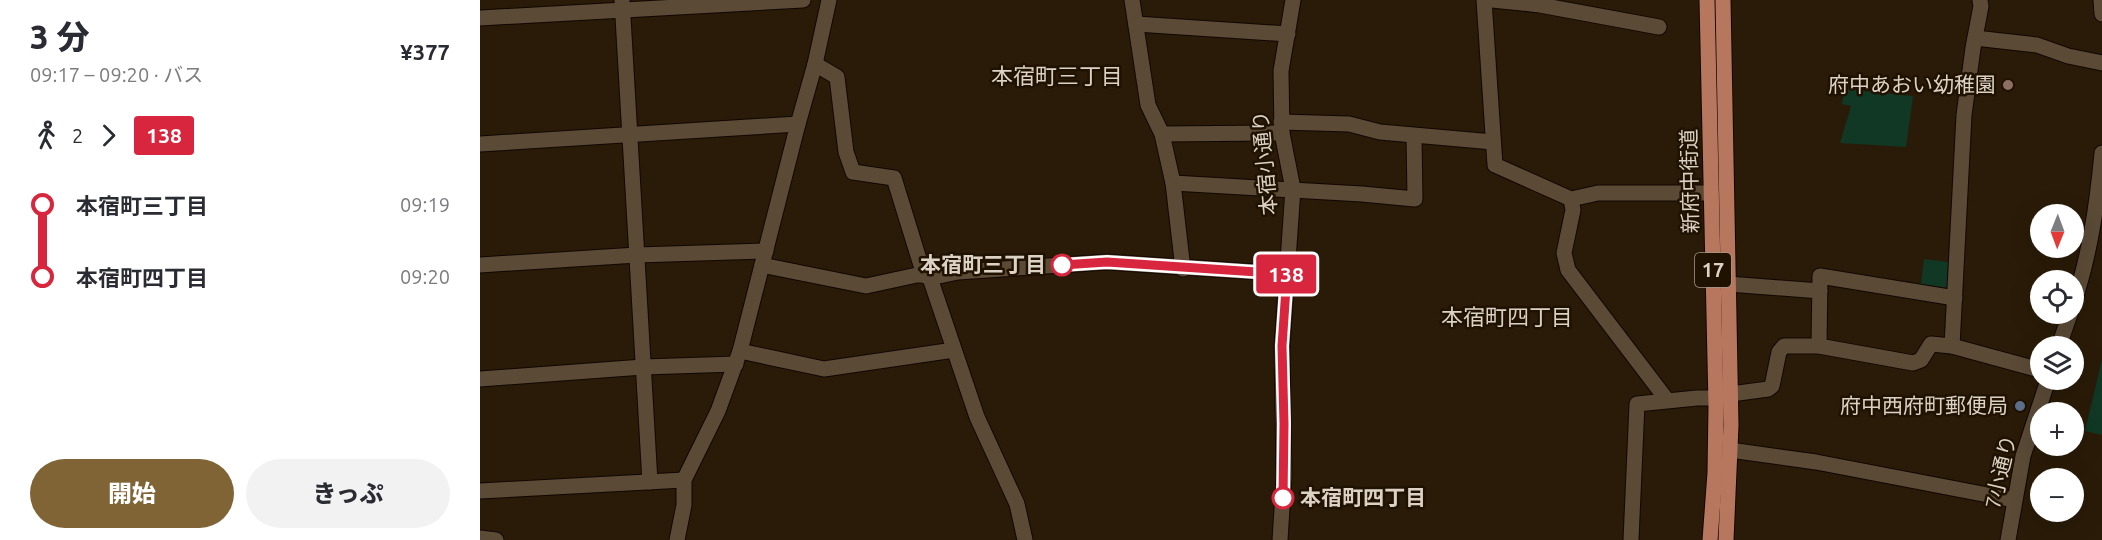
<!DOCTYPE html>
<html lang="ja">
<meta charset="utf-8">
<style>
body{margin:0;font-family:Ubuntu,"Noto Sans JP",sans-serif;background:#f2f2f3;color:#2b2b33;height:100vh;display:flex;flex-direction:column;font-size:22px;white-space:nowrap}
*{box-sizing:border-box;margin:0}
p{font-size:20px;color:#7c7c81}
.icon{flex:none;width:33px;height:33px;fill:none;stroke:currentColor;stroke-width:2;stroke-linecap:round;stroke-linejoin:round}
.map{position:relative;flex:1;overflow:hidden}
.details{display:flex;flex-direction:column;background:#fff;width:480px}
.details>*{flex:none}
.badge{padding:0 12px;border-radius:4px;font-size:21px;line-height:39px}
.needle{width:39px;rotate:181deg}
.controls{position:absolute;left:1550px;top:204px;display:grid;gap:12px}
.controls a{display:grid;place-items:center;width:54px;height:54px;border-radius:50%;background:#fff;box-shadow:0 6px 24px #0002;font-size:30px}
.map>.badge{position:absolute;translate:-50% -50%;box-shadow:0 0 0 3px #fff}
.legs{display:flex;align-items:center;gap:9px;height:66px;padding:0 30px;font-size:20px}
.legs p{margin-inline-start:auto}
.overview{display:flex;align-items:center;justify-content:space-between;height:102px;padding:0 30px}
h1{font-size:33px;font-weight:800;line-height:45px}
.cta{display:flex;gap:12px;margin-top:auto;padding:12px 30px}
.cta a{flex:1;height:69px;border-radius:36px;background:#816436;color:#fff;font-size:24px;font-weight:800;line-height:69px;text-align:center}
.cta a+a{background:#f2f2f3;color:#2b2b33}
ul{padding:0 30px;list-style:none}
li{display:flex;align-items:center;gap:21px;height:72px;font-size:22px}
li i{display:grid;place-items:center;width:9px;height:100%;margin:0 8px;background:currentColor}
li i::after{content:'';width:15px;height:15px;margin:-8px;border:4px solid;border-radius:50%;background:#fff}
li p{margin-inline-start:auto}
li:first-child i{background:linear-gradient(#0000 50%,currentColor 0)}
li:last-child i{background:linear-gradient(currentColor 50%,#0000 0)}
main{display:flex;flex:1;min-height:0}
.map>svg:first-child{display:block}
.green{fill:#103824}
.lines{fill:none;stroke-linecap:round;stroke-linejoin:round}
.minor-casing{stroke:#120600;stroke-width:17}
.major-casing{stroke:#120600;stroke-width:17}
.minor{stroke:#5a4a36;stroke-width:15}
.major{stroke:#b6775e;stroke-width:15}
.line-1-casing{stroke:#fff;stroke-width:14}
.line-1{stroke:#d7263d;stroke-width:9}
.education-dot{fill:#8d6e63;stroke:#201201;stroke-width:2}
.stop-1-dot{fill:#fff;stroke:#d7263d;stroke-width:3}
.service-dot{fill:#5c6f8a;stroke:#201201;stroke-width:2}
.labels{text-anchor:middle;stroke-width:5;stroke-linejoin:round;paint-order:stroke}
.shield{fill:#201201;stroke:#a3988a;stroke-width:1.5}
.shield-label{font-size:20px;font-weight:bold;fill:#dbd1c5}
.poi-label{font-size:21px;fill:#dbd1c5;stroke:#201201;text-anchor:end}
.street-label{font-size:21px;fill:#dbd1c5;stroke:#201201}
.stop-label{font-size:21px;font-weight:bold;fill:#dbd1c5;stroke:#201201;text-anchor:end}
.neighbourhood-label{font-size:22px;fill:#dbd1c5;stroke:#201201}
</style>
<main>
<section class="details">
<div class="overview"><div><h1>3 分</h1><p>09:17 – 09:20 · バス</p></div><b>¥377</b></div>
<div class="legs"><svg class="icon" aria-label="walk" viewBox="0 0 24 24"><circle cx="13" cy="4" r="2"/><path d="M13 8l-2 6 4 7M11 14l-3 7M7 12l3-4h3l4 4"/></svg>2<svg class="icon" aria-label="forward" viewBox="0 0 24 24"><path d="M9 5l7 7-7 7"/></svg><b class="badge" style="background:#d7263d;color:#fff">138</b></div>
<ul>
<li><i style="color:#d7263d"></i><b>本宿町三丁目</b><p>09:19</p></li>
<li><i style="color:#d7263d"></i><b>本宿町四丁目</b><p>09:20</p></li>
</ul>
<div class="cta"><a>開始</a><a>きっぷ</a></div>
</section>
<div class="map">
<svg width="1622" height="540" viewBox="0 0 1622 540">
<rect width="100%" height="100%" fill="#2a1b08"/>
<!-- green -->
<g class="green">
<path d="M1364 89 1433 96 1426 147 1360 143 1371 106 1362 104Z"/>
<path d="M1444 259 1469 262 1468 288 1441 284Z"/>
<path d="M1622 359V435L1605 431Z"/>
</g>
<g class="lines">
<!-- minor casing -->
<g class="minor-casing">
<g id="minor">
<path d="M142 0 170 482"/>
<path d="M652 0 668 105 682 134 693 183 703 269"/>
<path d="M1004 0 1015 165 1091 199 1118 193H1231"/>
<path d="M1012 0 1060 5 1179 27"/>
<path d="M1621 0 1622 14"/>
<path d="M0 18 323 0"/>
<path d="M656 24 808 34"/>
<path d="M1495 38 1557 45 1588 56 1622 63"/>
<path d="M335 64 357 77 366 152 373 172 414 178 444 275"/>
<path d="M801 122 869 124 900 132 1013 142"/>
<path d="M682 134 802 133"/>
<path d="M0 144 318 124"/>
<path d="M693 183 882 194 935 199 934 136"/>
<path d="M1091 199 1093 210 1084 253 1088 270 1187 400"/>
<path d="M0 265 157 255 286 251"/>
<path d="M282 265 386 286 437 275H444L450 278 478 272 627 262 807 274"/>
<path d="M450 278 497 417 537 504 545 540"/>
<path d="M1248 284 1340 291"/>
<path d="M1593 305C1610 255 1617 205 1622 153"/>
<path d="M1339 346 1340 276 1475 298"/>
<path d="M1472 346 1484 115 1493 48 1501 6 1500 0"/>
<path d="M1579 346 1590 314"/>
<path d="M260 351 344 369 474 350"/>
<path d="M0 379 163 367 256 364"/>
<path d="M1250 450 1336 462 1534 500"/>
<path d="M0 491 204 480"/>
<path d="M0 538 16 540"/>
<path d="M197 540 204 505V480L238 411 260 351 318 124 335 64 349 0"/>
<path d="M800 540 804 477 802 346 813 189 802 133 801 71 813 0"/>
<path d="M1151 540 1157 404 1217 398H1236L1251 394 1288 389 1292 386 1299 352 1304 346H1339L1433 363 1441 360 1451 344 1472 346 1560 370"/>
<path d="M1528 540 1543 456 1568 380"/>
</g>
</g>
<!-- major casing -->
<g class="major-casing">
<g id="major">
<path d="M1227 0 1236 405 1235 473 1230 540"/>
<path d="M1243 0 1251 425 1246 540"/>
</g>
</g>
<!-- minor -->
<use href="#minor" class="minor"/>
<!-- major -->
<use href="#major" class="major"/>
</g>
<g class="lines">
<!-- line-1 casing -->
<g class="line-1-casing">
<path id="line-1" d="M582 265 627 262 807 274 802 346 804 424 803 498"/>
</g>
<!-- line-1 -->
<use href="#line-1" class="line-1"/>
</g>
<!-- markers -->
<circle class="education-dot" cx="1528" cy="85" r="6"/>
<g class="stop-1-dot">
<circle cx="582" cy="265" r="10"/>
<circle cx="803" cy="498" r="10"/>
</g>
<circle class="service-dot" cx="1540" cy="406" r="6"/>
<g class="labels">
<!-- shield labels -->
<rect class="shield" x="1215" y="253" width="36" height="34" rx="4.5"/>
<g class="shield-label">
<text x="1233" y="277">17</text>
</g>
<!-- poi labels -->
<g class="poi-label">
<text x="1516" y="92">府中あおい幼稚園</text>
<text x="1528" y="413">府中西府町郵便局</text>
</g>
<!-- street labels -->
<g class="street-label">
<text transform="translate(785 163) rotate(-95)" y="7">本宿小通り</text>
<text transform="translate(1210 181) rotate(-91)" y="7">新府中街道</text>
<text transform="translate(1521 472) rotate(-77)" y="7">7小通り</text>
</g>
<!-- stop labels -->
<g class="stop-label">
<text x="566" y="272">本宿町三丁目</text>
<text x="820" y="505" text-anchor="start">本宿町四丁目</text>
</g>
<!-- neighbourhood labels -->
<g class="neighbourhood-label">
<text x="577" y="84">本宿町三丁目</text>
<text x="1027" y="325">本宿町四丁目</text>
</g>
</g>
</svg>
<div class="controls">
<a><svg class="needle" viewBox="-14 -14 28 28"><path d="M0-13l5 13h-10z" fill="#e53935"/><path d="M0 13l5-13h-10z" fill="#7c7c81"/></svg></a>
<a><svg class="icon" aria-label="locate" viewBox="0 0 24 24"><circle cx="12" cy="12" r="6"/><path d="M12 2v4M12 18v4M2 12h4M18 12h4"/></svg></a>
<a><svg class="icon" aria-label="layers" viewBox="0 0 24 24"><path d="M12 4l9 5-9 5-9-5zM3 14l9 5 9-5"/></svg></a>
<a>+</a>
<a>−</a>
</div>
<b class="badge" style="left:806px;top:274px;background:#d7263d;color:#fff">138</b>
</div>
</main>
